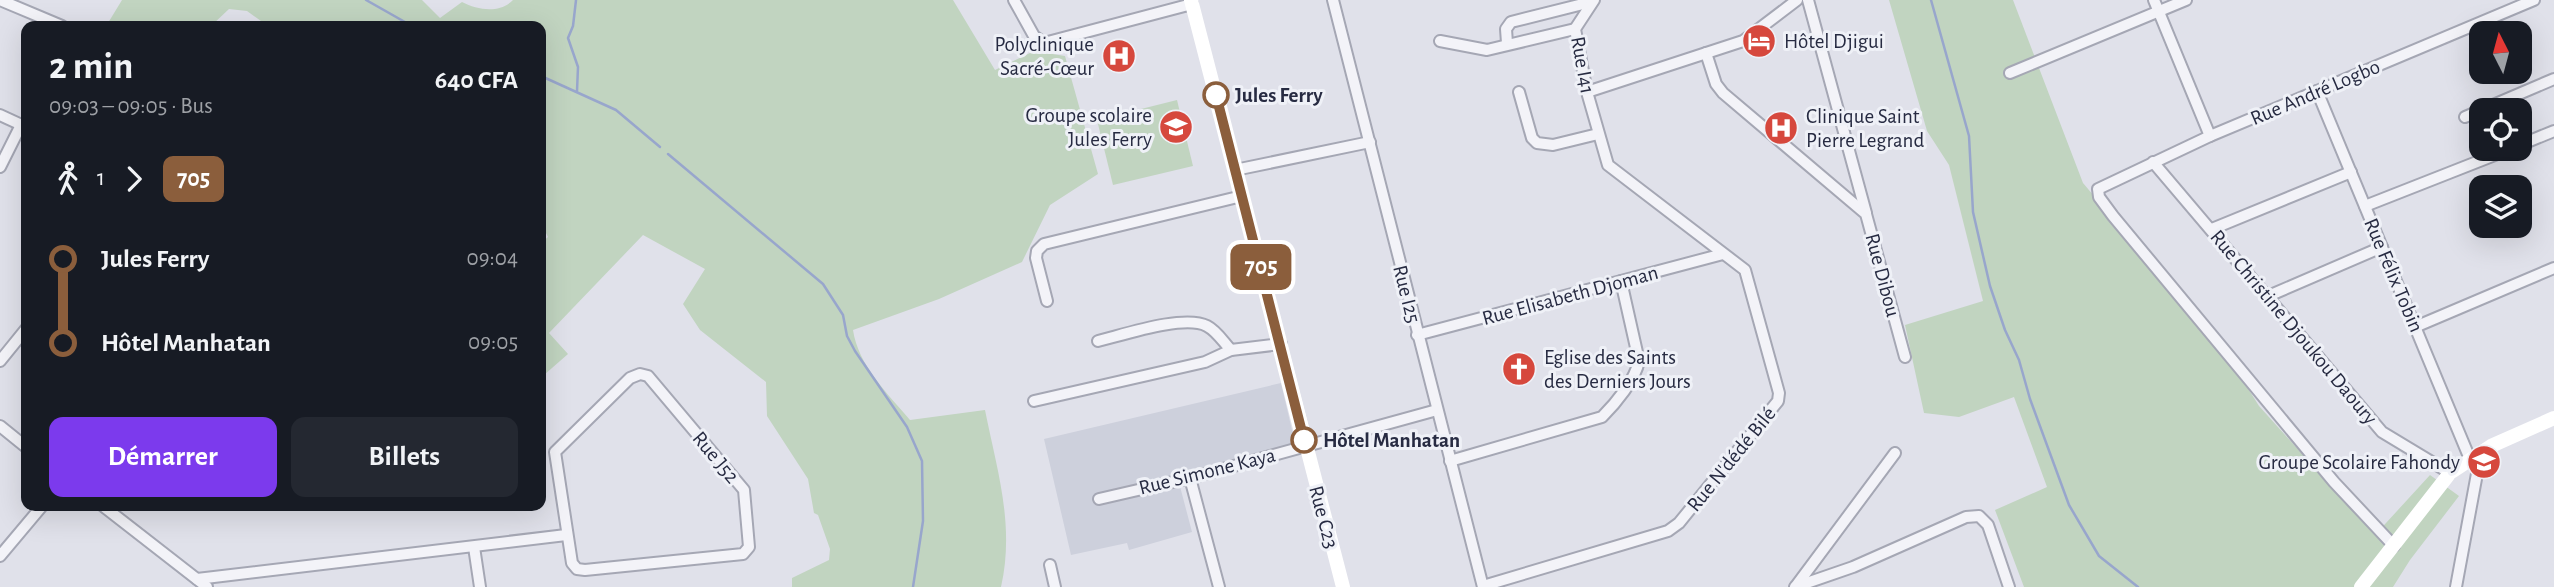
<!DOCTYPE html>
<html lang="fr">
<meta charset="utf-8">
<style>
body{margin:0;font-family:"Alegreya Sans",sans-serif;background:#242831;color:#f1f3f6;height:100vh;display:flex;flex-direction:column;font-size:26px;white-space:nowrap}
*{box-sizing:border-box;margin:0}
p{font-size:23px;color:#9ea1a6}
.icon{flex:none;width:38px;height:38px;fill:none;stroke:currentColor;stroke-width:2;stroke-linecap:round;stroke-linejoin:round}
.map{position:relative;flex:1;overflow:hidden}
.drawer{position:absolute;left:21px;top:21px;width:525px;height:490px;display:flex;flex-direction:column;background:#171b24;border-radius:14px;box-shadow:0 7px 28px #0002}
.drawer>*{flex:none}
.badge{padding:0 14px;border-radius:10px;font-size:24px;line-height:46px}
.needle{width:46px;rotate:354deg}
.controls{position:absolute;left:2469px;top:21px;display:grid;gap:14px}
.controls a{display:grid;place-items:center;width:63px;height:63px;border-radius:14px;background:#171b24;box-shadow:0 7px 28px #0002;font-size:35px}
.map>.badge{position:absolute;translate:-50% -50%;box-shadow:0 0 0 4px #fff}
.legs{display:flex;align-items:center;gap:10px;height:77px;padding:0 28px;font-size:23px}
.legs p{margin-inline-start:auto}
.head{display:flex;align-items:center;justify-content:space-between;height:119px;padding:0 28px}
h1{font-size:38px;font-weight:600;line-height:52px}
.cta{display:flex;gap:14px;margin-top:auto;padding:14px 28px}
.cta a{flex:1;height:80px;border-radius:14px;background:#7c3aed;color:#fff;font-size:28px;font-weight:600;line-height:80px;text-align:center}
.cta a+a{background:#242831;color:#f1f3f6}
ul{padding:0 28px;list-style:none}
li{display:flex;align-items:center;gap:24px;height:84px;font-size:26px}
li i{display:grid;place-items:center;width:10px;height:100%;margin:0 9px;background:currentColor}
li i::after{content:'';width:18px;height:18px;margin:-9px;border:5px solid;border-radius:50%;background:#171b24}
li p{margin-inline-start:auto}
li:first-child i{background:linear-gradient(#0000 50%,currentColor 0)}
li:last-child i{background:linear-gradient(currentColor 50%,#0000 0)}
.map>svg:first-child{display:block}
.built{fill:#cdd0dc}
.green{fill:#c1d4c0}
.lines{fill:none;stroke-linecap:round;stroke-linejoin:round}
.stream{stroke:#98a6cc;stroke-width:2.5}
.street-casing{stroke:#a5a7b4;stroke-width:14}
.street{stroke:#f3f3f8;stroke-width:10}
.secondary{stroke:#fff;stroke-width:14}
.line-1-casing{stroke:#fff;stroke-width:16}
.line-1{stroke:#8b5e3c;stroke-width:10}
.stop-1-dot{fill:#fff;stroke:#8b5e3c;stroke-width:3.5}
.labels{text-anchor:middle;stroke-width:6;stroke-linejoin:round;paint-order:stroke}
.poi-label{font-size:21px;fill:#272b42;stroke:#eff1f7;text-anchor:start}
.street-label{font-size:21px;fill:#272b42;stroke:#eff1f7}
.stop-label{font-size:21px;font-weight:bold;fill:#272b42;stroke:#eff1f7;text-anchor:start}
</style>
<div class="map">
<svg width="2554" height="587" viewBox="0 0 2554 587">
<rect width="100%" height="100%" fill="#e0e1ea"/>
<!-- built -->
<path class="built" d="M1281 383 1295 443 1177 475 1192 532 1129 550 1127 543 1071 555 1044 439Z"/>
<!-- green -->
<g class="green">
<path d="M122 0H422L440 18 462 2C478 10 499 14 513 0H953L995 70 1034 51 1065 56 1098 174 1050 205 1022 262 939 299 853 330C858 365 888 394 910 420L985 410C997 470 1015 525 1001 587H792V578L829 560 830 549 818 515 814 513 808 479 767 416 766 382 700 330 683 304 705 269 643 235 549 333 568 354 544 375 541 369V243L548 237 541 223V26H268L247 11 229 9 211 26H112L108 23Z"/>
<path d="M1889 0H2013L2083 183 2224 350 2259 406 2375 535 2430 475 2459 496 2410 560 2393 587H2024L1995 510 2047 487 2014 397 1959 417 1924 413 1905 325 1983 301 1949 165 1927 131Z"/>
<path d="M1177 100 1193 166 1113 185 1097 120Z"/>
</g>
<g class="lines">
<!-- stream -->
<g class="stream">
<path d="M366 0 412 26"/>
<path d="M576 0 573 26 568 38 578 67 577 91"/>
<path d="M1931 0 1969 136 1973 212 1990 286 2005 330 2019 360 2030 399 2069 505 2099 556 2138 587"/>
<path d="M541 76 616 110 660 147"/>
<path d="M668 154 823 284 843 315 847 336 855 351 907 427 922 461 923 521 913 587"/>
</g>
<!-- street casing -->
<g class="street-casing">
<g id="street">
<path d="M0 0 62 26"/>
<path d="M1014 0 1034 36 1044 43 1192 4"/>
<path d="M1333 0 1483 587"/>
<path d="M1808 0 1866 213"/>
<path d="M2154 0 2210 136"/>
<path d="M1440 41 1487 50 1575 29"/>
<path d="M1507 43 1506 29 1511 22 1591 2"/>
<path d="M1706 53 1716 84 1723 93 1866 214 1905 357"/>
<path d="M2010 73 2186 0"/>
<path d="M2317 91 2470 459"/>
<path d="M1519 92 1532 138 1537 143 1553 145 1598 134"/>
<path d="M1587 92 1743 41 1797 0"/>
<path d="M0 115 26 127"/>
<path d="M2465 117 2554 79"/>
<path d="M2520 145 2554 131"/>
<path d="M2153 162 2382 432 2450 473"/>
<path d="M0 167 21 125"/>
<path d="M1235 170 1370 142"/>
<path d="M2365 206 2510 149"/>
<path d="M2212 229 2351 172"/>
<path d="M2266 297 2382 247"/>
<path d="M1047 301 1036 258 1037 251 1044 244 1242 196"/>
<path d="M2415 327 2554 268"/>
<path d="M1417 335 1723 254"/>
<path d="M1098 341C1123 335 1184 314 1207 326 1217 331 1224 343 1231 350"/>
<path d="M0 361 26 329"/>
<path d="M640 374 648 376 744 490 749 547 743 554 585 570 577 569 572 563 555 452 630 378Z"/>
<path d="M1034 401 1205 362 1231 350 1281 344"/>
<path d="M0 426 26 447"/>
<path d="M1450 461 1602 417C1616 403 1635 380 1639 361L1621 281"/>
<path d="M1190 478 1219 587"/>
<path d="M1099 499 1190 478 1437 410"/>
<path d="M103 506 207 587"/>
<path d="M2394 546 2334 482 2113 216 2099 197 2098 189 2210 136 2534 0"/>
<path d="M474 547 480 587"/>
<path d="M0 556 42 506"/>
<path d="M1050 565 1055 587"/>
<path d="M197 579 566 535"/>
<path d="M1483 586 1668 531 1679 523 1778 401 1779 393 1745 270 1608 165 1587 92 1575 29 1594 0"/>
<path d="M1796 586 1895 453"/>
<path d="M1795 587 1853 567 1966 517 1979 516 1988 525 2009 587"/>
<path d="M2456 587 2481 452"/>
</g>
</g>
<!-- street -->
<use href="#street" class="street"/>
<!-- secondary -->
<g class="secondary">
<path d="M1191 0 1343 587"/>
<path d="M2361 587 2450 473 2491 446 2554 418"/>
</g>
</g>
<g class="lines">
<!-- line-1 casing -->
<g class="line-1-casing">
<path id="line-1" d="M1216 95 1304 440"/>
</g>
<!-- line-1 -->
<use href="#line-1" class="line-1"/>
</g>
<!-- icons -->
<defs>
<g id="hotel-disc" transform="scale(1.75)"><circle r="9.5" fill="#d6483d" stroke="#eff1f7"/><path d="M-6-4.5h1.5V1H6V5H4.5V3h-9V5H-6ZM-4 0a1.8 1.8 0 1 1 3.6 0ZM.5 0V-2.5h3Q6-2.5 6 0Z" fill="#fff"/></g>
<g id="hospital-disc" transform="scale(1.75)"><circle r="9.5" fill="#d6483d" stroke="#eff1f7"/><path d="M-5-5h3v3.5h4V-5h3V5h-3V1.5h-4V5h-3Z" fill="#fff"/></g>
<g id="school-disc" transform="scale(1.75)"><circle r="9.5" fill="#d6483d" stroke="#eff1f7"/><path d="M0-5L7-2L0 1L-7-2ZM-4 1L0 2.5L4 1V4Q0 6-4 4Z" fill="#fff"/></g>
<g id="church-disc" transform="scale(1.75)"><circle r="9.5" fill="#d6483d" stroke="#eff1f7"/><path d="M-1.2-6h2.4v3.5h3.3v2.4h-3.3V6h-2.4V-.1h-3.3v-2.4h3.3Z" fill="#fff"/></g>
</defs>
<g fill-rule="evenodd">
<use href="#hotel-disc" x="1759" y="41"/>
<use href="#hospital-disc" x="1119" y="56"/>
<use href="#school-disc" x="1176" y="127"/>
<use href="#hospital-disc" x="1781" y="128"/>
<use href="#church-disc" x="1519" y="369"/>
<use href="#school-disc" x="2484" y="462"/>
</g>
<!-- markers -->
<g class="stop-1-dot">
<circle cx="1216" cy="95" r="12"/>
<circle cx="1304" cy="440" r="12"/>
</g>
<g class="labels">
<!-- poi labels -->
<g class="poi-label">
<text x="1784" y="48">Hôtel Djigui</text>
<text x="1094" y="51" text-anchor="end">Polyclinique<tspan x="1094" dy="24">Sacré-Cœur</tspan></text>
<text x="1152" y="122" text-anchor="end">Groupe scolaire<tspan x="1152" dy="24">Jules Ferry</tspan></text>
<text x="1806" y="123">Clinique Saint<tspan x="1806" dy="24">Pierre Legrand</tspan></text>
<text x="1544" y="364">Eglise des Saints<tspan x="1544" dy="24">des Derniers Jours</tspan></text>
<text x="2460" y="469" text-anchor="end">Groupe Scolaire Fahondy</text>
</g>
<!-- street labels -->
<g class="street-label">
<text transform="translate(1583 65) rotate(80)" y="7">Rue I41</text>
<text transform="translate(2315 92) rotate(-23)" y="7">Rue André Logbo</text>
<text transform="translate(1883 275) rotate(75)" y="7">Rue Dibou</text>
<text transform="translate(2394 275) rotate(67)" y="7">Rue Félix Tobin</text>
<text transform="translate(1407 294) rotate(76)" y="7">Rue I25</text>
<text transform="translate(1570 295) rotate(-15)" y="7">Rue Elisabeth Djoman</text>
<text transform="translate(2294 327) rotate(50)" y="7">Rue Christine Djoukou Daoury</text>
<text transform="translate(716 457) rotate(50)" y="7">Rue J52</text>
<text transform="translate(1731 459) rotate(-51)" y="7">Rue N'dédé Bilé</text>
<text transform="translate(1207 471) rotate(-14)" y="7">Rue Simone Kaya</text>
<text transform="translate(1324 517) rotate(75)" y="7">Rue C23</text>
</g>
<!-- stop labels -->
<g class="stop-label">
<text x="1235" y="102">Jules Ferry</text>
<text x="1323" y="447">Hôtel Manhatan</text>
</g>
</g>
</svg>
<div class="controls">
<a><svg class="needle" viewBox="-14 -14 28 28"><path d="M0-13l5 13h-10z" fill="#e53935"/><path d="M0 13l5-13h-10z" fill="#9ea1a6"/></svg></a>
<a><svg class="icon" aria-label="locate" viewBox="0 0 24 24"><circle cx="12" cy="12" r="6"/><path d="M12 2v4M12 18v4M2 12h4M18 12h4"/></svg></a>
<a><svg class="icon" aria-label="layers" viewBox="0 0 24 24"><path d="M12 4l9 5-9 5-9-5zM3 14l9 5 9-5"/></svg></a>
</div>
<b class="badge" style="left:1261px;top:267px;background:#8b5e3c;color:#fff">705</b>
<section class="drawer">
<div class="head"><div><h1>2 min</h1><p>09:03 – 09:05 · Bus</p></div><b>640 CFA</b></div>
<div class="legs"><svg class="icon" aria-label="walk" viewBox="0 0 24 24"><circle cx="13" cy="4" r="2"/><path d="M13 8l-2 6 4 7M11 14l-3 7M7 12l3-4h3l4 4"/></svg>1<svg class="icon" aria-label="forward" viewBox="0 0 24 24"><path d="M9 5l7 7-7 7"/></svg><b class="badge" style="background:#8b5e3c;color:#fff">705</b></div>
<ul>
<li><i style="color:#8b5e3c"></i><b>Jules Ferry</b><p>09:04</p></li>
<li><i style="color:#8b5e3c"></i><b>Hôtel Manhatan</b><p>09:05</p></li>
</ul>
<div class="cta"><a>Démarrer</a><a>Billets</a></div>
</section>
</div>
